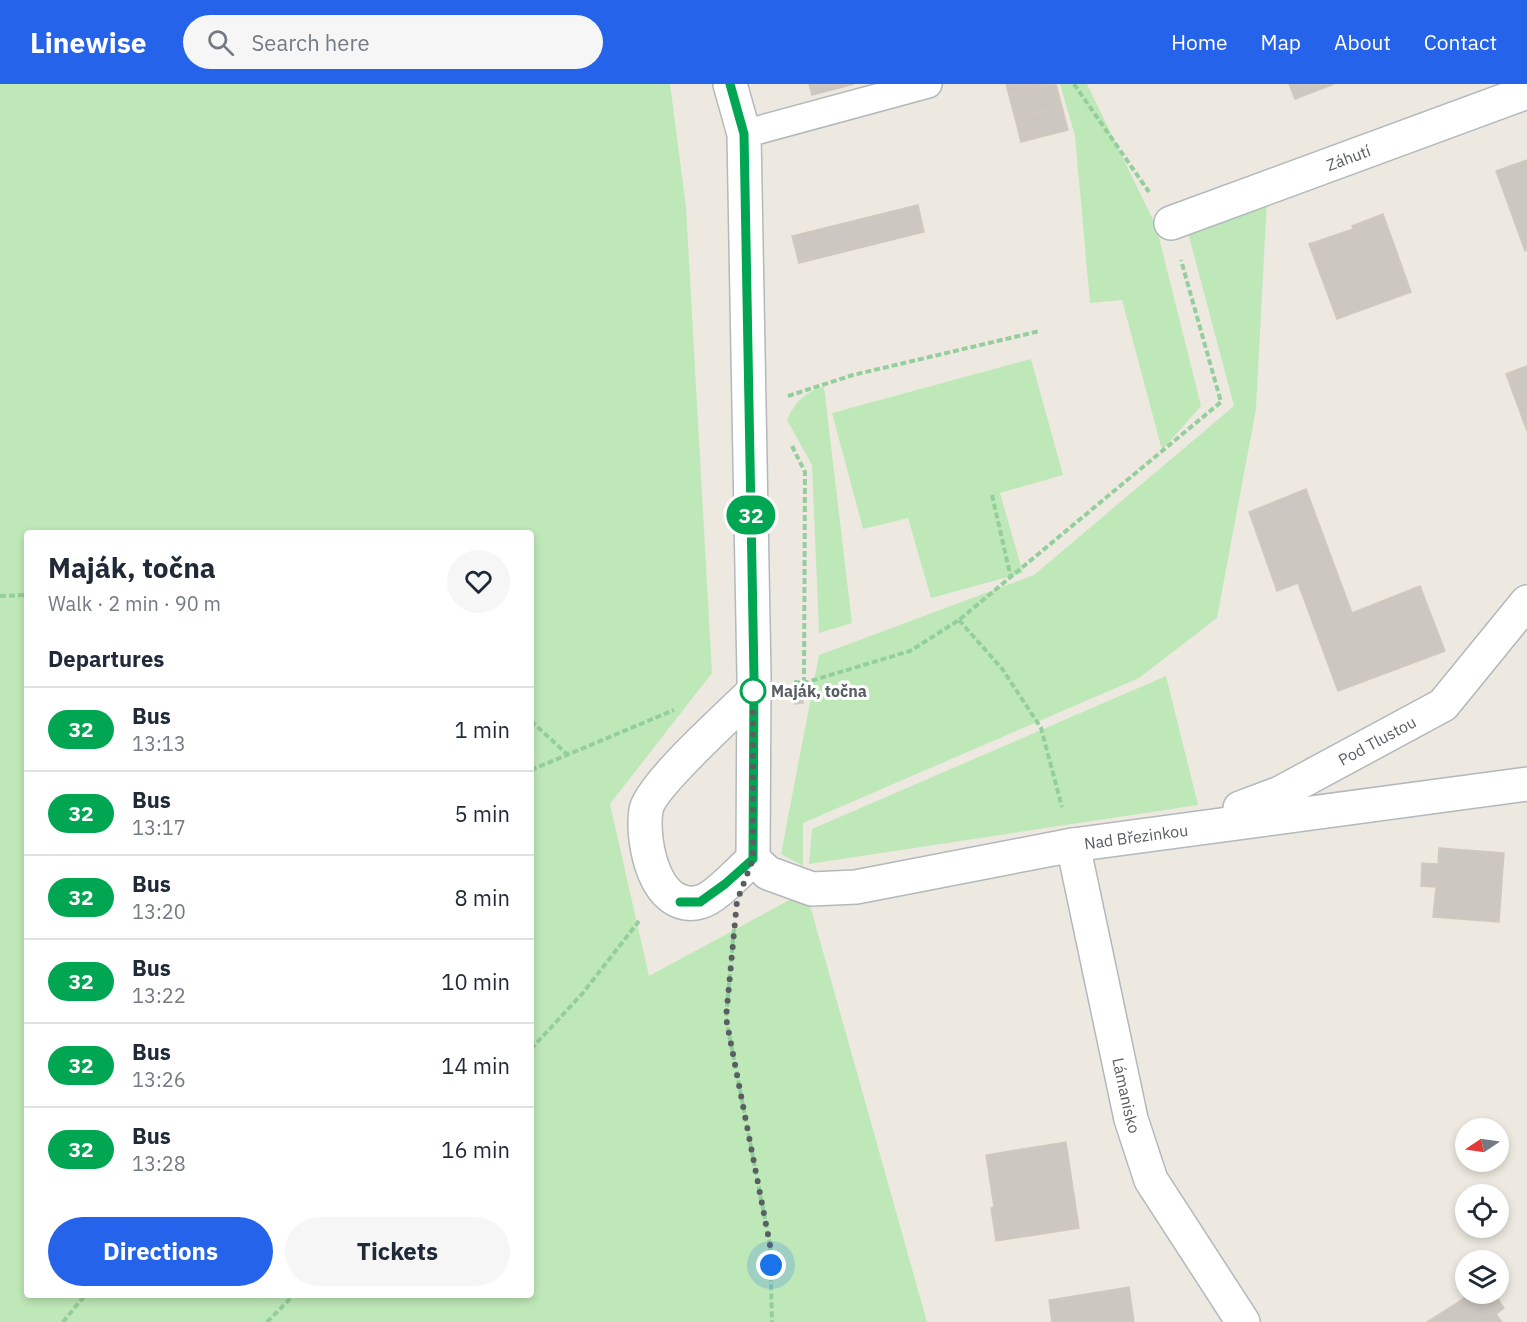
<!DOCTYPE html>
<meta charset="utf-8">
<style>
body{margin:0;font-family:"IBM Plex Sans",sans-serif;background:#f6f6f7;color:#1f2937;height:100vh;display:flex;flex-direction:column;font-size:22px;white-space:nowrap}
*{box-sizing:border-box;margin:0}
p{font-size:20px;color:#747a83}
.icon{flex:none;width:33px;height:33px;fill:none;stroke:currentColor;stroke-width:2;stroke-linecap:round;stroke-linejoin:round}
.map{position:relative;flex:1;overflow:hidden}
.panel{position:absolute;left:24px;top:446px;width:510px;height:768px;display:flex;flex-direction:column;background:#fff;border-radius:6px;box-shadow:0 3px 9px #0003}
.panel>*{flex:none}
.badge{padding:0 12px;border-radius:20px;font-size:21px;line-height:39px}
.needle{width:39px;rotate:257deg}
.tools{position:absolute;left:1455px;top:1034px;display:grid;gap:12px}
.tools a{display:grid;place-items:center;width:54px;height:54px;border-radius:50%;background:#fff;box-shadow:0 3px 9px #0003;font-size:30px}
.you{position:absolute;width:30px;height:30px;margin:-15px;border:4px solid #fff;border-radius:50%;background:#1a73e8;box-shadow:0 0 0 9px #1a73e833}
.map>.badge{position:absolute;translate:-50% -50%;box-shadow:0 0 0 3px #fff}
h2{padding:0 24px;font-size:22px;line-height:54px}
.round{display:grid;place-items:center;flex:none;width:63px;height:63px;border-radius:32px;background:#f6f6f7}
.headline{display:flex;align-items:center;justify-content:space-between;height:102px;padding:0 24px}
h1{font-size:28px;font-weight:700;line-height:45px}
.primary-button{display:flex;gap:12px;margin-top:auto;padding:12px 24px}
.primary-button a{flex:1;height:69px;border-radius:36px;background:#2563eb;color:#fff;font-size:24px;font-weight:700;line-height:69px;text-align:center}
.primary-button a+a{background:#f6f6f7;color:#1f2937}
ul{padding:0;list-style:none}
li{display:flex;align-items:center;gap:18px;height:84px;padding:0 24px;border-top:2px solid #e0e1e3}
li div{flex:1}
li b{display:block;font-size:22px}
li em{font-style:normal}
li .badge{min-width:66px;font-weight:700;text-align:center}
header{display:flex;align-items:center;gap:36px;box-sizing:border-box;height:84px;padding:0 30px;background:#2563eb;color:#fff}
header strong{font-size:28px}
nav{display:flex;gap:33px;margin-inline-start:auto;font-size:21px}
.search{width:420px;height:54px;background:#f6f6f7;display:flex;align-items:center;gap:15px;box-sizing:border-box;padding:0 21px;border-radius:33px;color:#747a83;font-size:22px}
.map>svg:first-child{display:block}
.green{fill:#bfe8b9;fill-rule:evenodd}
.building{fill:#cdc7c1;stroke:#d2c9be;stroke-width:1.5}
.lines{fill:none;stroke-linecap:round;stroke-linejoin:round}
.lane-casing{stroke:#b3b8bc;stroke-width:30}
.street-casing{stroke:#b3b8bc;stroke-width:36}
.path{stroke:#94ce9d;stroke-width:4;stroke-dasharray:6 3;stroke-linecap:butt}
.lane{stroke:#fff;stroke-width:27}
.street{stroke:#fff;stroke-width:33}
.line-casing{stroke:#fff;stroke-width:14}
.line{stroke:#00a651;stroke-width:9}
.walk{stroke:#595e62;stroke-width:6;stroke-dasharray:0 10.8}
.stop-dot{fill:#fff;stroke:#00a651;stroke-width:3}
.labels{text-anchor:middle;stroke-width:6;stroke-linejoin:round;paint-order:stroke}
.street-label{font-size:16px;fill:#595e62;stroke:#fff}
.stop-label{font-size:16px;font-weight:bold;fill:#595e62;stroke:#fff;text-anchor:start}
</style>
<header>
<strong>Linewise</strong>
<div class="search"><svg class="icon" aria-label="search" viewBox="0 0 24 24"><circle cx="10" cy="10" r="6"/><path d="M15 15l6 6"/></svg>Search here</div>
<nav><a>Home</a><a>Map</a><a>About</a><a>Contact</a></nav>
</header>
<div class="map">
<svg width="1527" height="1238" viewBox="0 0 1527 1238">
<rect width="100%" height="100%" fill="#ede9e0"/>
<!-- green -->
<g class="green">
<path d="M0 0H670L686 123 712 589 610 720 649 892 806 807 927 1238H0ZM27 448H531V1210H27Z"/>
<path d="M1060 0H1087L1156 142 1201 322 1162 366 1122 216 1090 219 1075 52Z"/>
<path d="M1267 115 1256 325 1217 534 1139 594 803 739V782L781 770 819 571 1034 491 1234 322 1186 141Z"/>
<path d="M1031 275 1063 391 1000 409 1023 489 931 514 908 434 863 445 832 329Z"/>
<path d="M824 303 852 539 819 549 812 381 787 336C795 318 804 308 824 303Z"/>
<path d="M1166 592 1198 721 809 780 812 745Z"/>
</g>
<!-- building -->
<g class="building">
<path d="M809 0H854L812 11Z"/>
<path d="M1006 0H1051L1009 11Z"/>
<path d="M1056 0 1062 23 1015 34 1009 11Z"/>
<path d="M1289 0H1334L1295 15Z"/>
<path d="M1062 23 1068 46 1021 58 1015 34Z"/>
<path d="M1527 76V166L1525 167 1496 87Z"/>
<path d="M918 121 924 148 799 179 792 152Z"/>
<path d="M1383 130 1411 208 1337 235 1309 160 1353 145 1352 142Z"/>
<path d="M1527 282V347L1506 290Z"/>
<path d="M1306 405 1352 529 1420 502 1445 567 1338 607 1298 499 1277 507 1249 428Z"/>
<path d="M795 602H802L803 619 795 620Z"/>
<path d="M1439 764 1504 769 1499 838 1433 833 1436 803 1421 802 1422 779 1438 780Z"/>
<path d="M1066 1058 1079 1144 996 1157 991 1124 994 1123 986 1071Z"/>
<path d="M1466 1201V1209H1494L1504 1224 1496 1230 1502 1238H1427L1465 1214 1459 1205Z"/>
<path d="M1129 1203 1134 1238H1052L1049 1216Z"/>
</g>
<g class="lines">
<!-- lane casing -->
<g class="lane-casing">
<path id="lane" d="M744 50 928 0"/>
</g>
<!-- street casing -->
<g class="street-casing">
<g id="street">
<path d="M730 0 744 50 754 593 753 775"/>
<path id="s1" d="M1171 139 1527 8"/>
<path id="s2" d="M1240 724 1280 709 1443 621 1527 518"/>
<path id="s3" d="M1073 761 1131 1035 1151 1096 1243 1238"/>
<path id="s4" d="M753 775 768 789 812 805 856 803 1073 761 1527 700"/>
<path d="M753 775C740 786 716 814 700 818 655 830 641 757 646 726 650 702 732 629 753 608"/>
</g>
</g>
<!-- path -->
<g class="path">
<path d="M1074 0 1149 108"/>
<path d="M788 312 853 291 1040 247"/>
<path d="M792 362 805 388 804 599"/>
<path d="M992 411 1011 494"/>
<path d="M0 512 27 511"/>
<path d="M959 536 1003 586 1041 644 1062 723"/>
<path d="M794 598 804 599 910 567 959 536 1221 318 1181 176"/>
<path d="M531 637 568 671"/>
<path d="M531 686 674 626"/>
<path d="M734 845 726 934 770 1161 772 1238"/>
<path d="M531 965 582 910 639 837"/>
<path d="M63 1238 86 1210"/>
<path d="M267 1238 295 1210"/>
</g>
<!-- lane -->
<use href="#lane" class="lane"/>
<!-- street -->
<use href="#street" class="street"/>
</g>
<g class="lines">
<!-- line casing -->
<g class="line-casing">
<path id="line" d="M680 818H700L725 800 753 775 754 593 744 50 730 0"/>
</g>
<!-- line -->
<use href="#line" class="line"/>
<!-- walk -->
<path class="walk" d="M753 607V775L737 817 726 934 770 1161 771 1181"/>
</g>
<!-- markers -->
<circle class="stop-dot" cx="753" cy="607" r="12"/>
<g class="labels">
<!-- street labels -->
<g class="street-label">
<text dy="6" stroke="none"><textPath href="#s1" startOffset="189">Záhutí</textPath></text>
<text dy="6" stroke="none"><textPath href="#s2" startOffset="153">Pod Tlustou</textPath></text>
<text dy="6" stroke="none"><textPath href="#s4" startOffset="396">Nad Březinkou</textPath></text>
<text dy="6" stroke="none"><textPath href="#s3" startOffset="256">Lámanisko</textPath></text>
</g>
<!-- stop labels -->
<g class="stop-label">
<text x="771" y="613">Maják, točna</text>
</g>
</g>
</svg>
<div class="tools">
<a><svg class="needle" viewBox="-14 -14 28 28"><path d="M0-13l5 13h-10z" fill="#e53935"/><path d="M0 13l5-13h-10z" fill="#747a83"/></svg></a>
<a><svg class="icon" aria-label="locate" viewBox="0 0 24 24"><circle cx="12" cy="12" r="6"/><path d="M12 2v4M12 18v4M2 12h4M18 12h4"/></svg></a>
<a><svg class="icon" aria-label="layers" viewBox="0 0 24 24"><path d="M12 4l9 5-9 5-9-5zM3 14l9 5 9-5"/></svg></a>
</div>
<div class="you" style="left:771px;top:1181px"></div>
<b class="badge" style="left:751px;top:431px;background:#00a651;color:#fff">32</b>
<section class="panel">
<div class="headline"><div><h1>Maják, točna</h1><p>Walk · 2 min · 90 m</p></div><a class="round"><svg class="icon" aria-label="heart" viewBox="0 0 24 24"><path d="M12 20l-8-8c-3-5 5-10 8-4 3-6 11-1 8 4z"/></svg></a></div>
<h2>Departures</h2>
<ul>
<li><span class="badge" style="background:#00a651;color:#fff">32</span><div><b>Bus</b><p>13:13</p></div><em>1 min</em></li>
<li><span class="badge" style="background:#00a651;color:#fff">32</span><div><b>Bus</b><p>13:17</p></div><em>5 min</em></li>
<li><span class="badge" style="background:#00a651;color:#fff">32</span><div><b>Bus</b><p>13:20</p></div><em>8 min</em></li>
<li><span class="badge" style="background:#00a651;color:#fff">32</span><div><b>Bus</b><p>13:22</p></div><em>10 min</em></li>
<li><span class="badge" style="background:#00a651;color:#fff">32</span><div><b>Bus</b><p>13:26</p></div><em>14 min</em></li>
<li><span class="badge" style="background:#00a651;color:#fff">32</span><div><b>Bus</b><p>13:28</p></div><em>16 min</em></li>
</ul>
<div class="primary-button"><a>Directions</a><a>Tickets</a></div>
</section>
</div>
